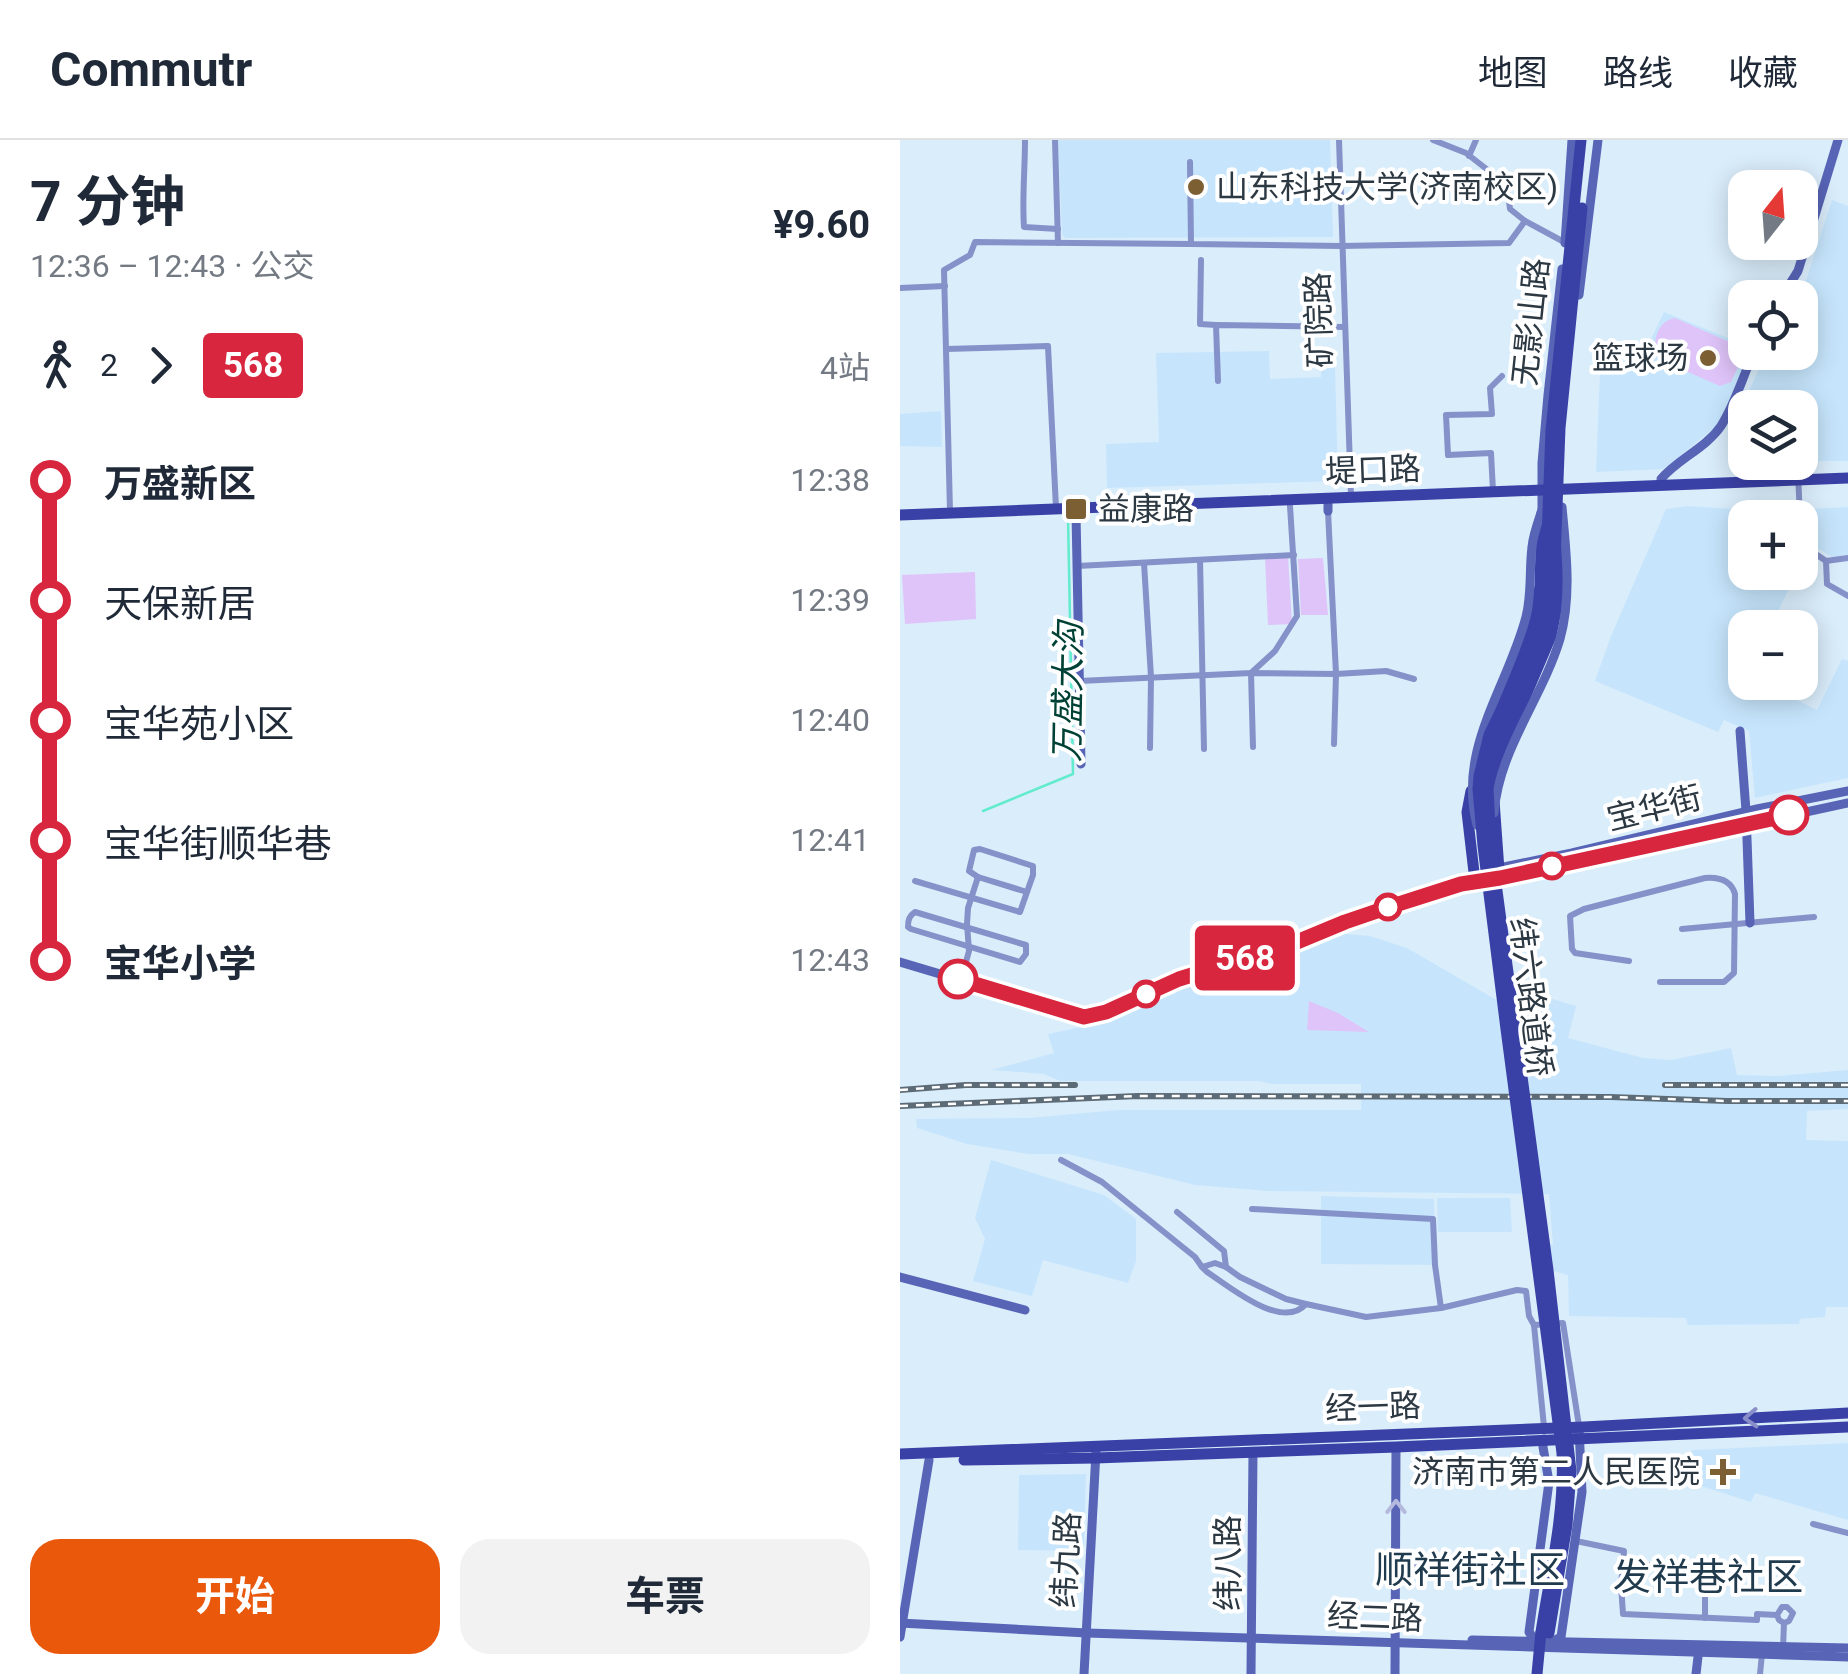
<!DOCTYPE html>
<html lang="zh">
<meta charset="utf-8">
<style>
body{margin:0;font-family:Roboto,"Noto Sans SC",sans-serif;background:#f2f2f3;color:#1f2937;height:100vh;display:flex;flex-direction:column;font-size:38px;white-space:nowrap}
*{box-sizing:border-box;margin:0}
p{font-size:32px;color:#747a83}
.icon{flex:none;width:55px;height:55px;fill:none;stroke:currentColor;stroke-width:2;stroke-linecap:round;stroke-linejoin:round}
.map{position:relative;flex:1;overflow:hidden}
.panel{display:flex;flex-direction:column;background:#fff;width:900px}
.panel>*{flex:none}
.badge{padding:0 20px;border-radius:8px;font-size:35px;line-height:65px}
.needle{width:65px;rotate:17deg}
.controls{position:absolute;left:828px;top:30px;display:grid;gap:20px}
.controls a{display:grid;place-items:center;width:90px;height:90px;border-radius:20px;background:#fff;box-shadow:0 5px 25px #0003;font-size:50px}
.map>.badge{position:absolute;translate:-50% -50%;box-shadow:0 0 0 5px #fff}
.legs{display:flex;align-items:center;gap:15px;height:110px;padding:0 30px;font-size:32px}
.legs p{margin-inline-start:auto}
.overview{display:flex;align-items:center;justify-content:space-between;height:170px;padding:0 30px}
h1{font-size:55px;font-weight:700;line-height:75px}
.cta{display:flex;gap:20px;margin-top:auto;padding:20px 30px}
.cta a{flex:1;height:115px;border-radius:30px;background:#ea580c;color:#fff;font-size:40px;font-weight:700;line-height:115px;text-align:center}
.cta a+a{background:#f2f2f3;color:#1f2937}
ul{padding:0 30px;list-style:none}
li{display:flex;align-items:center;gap:35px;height:120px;font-size:38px}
li i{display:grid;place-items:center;width:15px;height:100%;margin:0 12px;background:currentColor}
li i::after{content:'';width:25px;height:25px;margin:-12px;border:8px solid;border-radius:50%;background:#fff}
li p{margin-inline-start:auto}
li:first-child i{background:linear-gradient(#0000 50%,currentColor 0)}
li:last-child i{background:linear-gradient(currentColor 50%,#0000 0)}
header{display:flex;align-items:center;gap:60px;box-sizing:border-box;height:140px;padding:0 50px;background:#fff;border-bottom:2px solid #e0e1e3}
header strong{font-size:48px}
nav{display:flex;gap:55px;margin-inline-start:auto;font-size:35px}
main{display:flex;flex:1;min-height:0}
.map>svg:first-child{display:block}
.built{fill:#c6e5fc}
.green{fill:#dfc4f9}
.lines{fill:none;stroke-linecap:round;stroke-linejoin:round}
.stream{stroke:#62ebcc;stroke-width:2.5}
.street{stroke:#8591c9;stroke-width:6}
.secondary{stroke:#5864b6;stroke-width:9}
.primary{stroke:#3a41a6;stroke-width:11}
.rail-casing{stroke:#5d6b76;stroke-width:6}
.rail{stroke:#fff;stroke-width:2.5;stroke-dasharray:8;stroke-linecap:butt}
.secondary-bridge{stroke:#5864b6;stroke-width:9}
.primary-bridge{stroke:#3a41a6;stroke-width:11}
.oneway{stroke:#898dca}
.oneway2{stroke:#b4b9de}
.line-1-casing{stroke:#fff;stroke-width:22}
.line-1{stroke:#d7263d;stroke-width:15}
.poi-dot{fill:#7c5f33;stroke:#fff;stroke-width:4}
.stop-1-dot{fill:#fff;stroke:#d7263d;stroke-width:5}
.labels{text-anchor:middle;stroke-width:8;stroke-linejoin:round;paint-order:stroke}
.poi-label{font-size:32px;fill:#2c3842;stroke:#fff;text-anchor:start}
.street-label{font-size:32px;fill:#2c3842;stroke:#fff}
.water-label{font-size:35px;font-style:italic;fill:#004135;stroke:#fff}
.quarter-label{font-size:38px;fill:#213b4e;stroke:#fff}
</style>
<header>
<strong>Commutr</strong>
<nav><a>地图</a><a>路线</a><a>收藏</a></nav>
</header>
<main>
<section class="panel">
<div class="overview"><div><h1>7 分钟</h1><p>12:36 – 12:43 · 公交</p></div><b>¥9.60</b></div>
<div class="legs"><svg class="icon" aria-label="walk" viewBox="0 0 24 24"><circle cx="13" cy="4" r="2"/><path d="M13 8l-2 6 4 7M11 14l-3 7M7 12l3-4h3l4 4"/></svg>2<svg class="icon" aria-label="forward" viewBox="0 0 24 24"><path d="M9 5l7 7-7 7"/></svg><b class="badge" style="background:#d7263d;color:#fff">568</b><p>4站</p></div>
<ul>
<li><i style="color:#d7263d"></i><b>万盛新区</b><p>12:38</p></li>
<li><i style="color:#d7263d"></i><span>天保新居</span><p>12:39</p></li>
<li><i style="color:#d7263d"></i><span>宝华苑小区</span><p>12:40</p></li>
<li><i style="color:#d7263d"></i><span>宝华街顺华巷</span><p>12:41</p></li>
<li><i style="color:#d7263d"></i><b>宝华小学</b><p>12:43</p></li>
</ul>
<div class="cta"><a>开始</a><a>车票</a></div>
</section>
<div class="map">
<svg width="948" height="1534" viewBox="0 0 948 1534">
<rect width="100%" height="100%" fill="#daedfb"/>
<!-- built -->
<g class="built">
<path d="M158 0H430L433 97 165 98 162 94Z"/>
<path d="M932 60 948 66V321H900V268H845V300L830 293 866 213 900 212V158L890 157 895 147H904Z"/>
<path d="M764 172 845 205V212L850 213 819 284 764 329 696 332 700 231 737 228Z"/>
<path d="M369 211 370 239 421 237V225H435L438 341 207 348 206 304 259 302 256 213Z"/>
<path d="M41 271 42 307 0 306V274Z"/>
<path d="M788 366 908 374 900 424V378H845V432L897 433 870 487 845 488V542L863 543 917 570 942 519 948 521V638L855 658 849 591 824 580 818 592 695 541 711 496 766 369Z"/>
<path d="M948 367V415L932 417 911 404 910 369Z"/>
<path d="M434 793 470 796 507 808 612 869 622 850 676 866 668 898 743 918 771 920 831 908 837 935 878 936 948 930V969L907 971 906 1000 948 1001V1167H926L925 1177 900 1179 899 1184 788 1185 786 1178 669 1176 668 1135 638 1127 645 1103 653 1105 649 1054 368 1051 295 1045 168 1014H128L67 1004 17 988 16 979 129 978 218 970H461V944H372L359 941H160L144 934 92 930 154 913 148 894 186 886 183 880 337 822Z"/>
<path d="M91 1020 204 1055 236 1079V1121L228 1143 143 1120 132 1156 73 1141 85 1099 75 1078Z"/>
<path d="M421 1056 534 1059 535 1125 421 1124Z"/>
<path d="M537 1058H610L612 1092H538Z"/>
<path d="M948 1303V1380L855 1353 851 1362 782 1340 792 1310Z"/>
<path d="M186 1334 184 1411 118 1410 119 1335Z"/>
</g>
<!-- green -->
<g class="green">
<path d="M775 178 843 208 844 214 831 242 820 246 760 220C750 206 756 181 775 178Z"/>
<path d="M388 416 392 484 368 485 365 417Z"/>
<path d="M423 418 428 475H401L398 419Z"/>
<path d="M75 432 76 479 5 484 2 435Z"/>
<path d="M409 861 438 873 469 892 407 890Z"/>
</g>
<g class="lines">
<!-- stream -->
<path class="stream" d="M83 671 173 634 168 377"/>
<!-- street -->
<g class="street">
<path d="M125 0C125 30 122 58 124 87L158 89"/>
<path d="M155 0 158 103"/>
<path d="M439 0 451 357"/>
<path d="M569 16 576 0"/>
<path d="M290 22 291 104 441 106 609 103 625 81 610 69 607 45 566 13 533 0"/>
<path d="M625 81 664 102"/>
<path d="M301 120 300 184 316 185"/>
<path d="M0 148 45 146"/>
<path d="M46 209 148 206 156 368"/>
<path d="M318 241 316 185 445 187"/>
<path d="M898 333 900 378"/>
<path d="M593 351 591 313 548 315 546 275 592 274 590 248 602 236"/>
<path d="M50 371 44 130 70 115 75 102 291 104"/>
<path d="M428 371 436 534 434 604"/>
<path d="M900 381 901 404 926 421 948 418"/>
<path d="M300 420 304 609"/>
<path d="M926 421 927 444 948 456"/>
<path d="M244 423 251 537 250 608"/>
<path d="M177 426 394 415"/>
<path d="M179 541 351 533 375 511 397 476 390 366"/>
<path d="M353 607 351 533 436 534 486 531 514 539"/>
<path d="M15 741 120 772 127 752 78 737 69 731 74 710 80 709 133 726V735L127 752"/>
<path d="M15 772 126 805V814L120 822 11 789 8 787C8 780 9 776 15 772Z"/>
<path d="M782 789 914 777"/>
<path d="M729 821 675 813 672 809 670 776 684 769 805 738C818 737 831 740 835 754L834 833 824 842H760"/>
<path d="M61 840 69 811 67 784 68 768 78 737"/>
<path d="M161 1020 202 1042 295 1117 302 1127 315 1123 326 1127 340 1137 386 1159 406 1164"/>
<path d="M352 1069 533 1079 535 1125 541 1168"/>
<path d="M277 1072 324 1111 326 1127"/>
<path d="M302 1127 307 1132C330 1147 382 1191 406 1164L466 1177 541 1168 617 1150 626 1151 629 1176 634 1185 644 1287"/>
<path d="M634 1185 663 1183 679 1286"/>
<path d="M913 1384 948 1393"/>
<path d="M676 1401 724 1411 721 1445 723 1474 857 1480V1474L877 1475"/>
<path d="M723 1424 802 1427 805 1431V1478"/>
<path d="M496 1425H638"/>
<path d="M883 1509 884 1483 889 1481 893 1473 887 1467H882L877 1475 879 1480 884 1483"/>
<path d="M860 1534 862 1514"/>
</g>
<!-- secondary -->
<g class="secondary">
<path d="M665 103 672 0"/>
<path d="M679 155 698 0"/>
<path d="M881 158 898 131 938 0"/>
<path d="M761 339C778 319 806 308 821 286 835 264 843 236 854 212"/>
<path d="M642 370V323L648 255 662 129"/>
<path d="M428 371V364"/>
<path d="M176 374 181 624"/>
<path d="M840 591 846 671 850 783"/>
<path d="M594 729 672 713 857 669 948 651"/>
<path d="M0 822 184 877C220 870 249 850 284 837 320 824 358 817 394 803 461 777 529 747 600 738L948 663"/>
<path d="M0 1137 125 1170"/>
<path d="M0 1483 187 1493 948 1517"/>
<path d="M0 1497 29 1320"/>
<path d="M572 1500 948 1508"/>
<path d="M655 1500 661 1497 682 1352 679 1288 677 1294"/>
<path d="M638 1504 629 1492 649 1342 643 1307 644 1299"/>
<path d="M184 1534 196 1312"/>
<path d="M351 1534 353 1312"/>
<path d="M495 1534 496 1307"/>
<path d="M796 1534 799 1508"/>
</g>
<!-- primary -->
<g class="primary">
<path d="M0 375 948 338"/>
<path d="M593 576 636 468 640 446 642 373"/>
<path d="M571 651 567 672 575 741"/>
<path d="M599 730 593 647 602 612 651 496 661 446V391"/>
<path d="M0 1314 684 1287 948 1273"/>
<path d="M64 1320 196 1318 496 1307 948 1287"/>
<path d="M637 1534 641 1492"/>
</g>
<!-- rail casing -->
<g class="rail-casing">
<g id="rail">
<path d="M765 945H948"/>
<path d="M0 950 66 945H175"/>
<path d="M0 966 238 956 710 957 827 961H948"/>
</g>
</g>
<!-- rail -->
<use href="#rail" class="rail"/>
<!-- secondary-bridge -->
<g class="secondary-bridge">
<path d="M594 673C599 609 642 559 660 499 672 456 666 410 662 367"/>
<path d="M577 685C557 608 607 549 626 477 632 454 629 431 632 407 633 395 638 382 642 370"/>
</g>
<!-- primary-bridge -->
<g class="primary-bridge">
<path d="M641 1492C650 1433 665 1374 662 1313L606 889 583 706 578 649 579 636 589 595 631 509 645 454 651 290 681 0"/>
<path d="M649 1493 667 1385 671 1331 648 1130 591 706 588 649 591 625 596 602 631 530 646 489 654 446 660 288 682 68"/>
</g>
</g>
<!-- one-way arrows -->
<defs><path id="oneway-chevron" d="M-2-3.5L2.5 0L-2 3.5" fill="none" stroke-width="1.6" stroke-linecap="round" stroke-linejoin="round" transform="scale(2.5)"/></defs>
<use class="oneway" href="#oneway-chevron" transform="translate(851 1278) rotate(177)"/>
<use class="oneway2" href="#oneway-chevron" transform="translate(496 1367) rotate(-90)"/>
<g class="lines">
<!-- line-1 casing -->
<g class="line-1-casing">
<path id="line-1" d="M58 839 184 877 206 872 279 839 392 804 445 782 489 767 561 744 600 738 889 675"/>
</g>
<!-- line-1 -->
<use href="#line-1" class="line-1"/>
</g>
<!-- markers -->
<g class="poi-dot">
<circle cx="296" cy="47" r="10"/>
<circle cx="808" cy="218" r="10"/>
<rect x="164" y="357" width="24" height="24" rx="5"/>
<path d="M818 1317h10v10h10v10h-10v10h-10v-10h-10v-10h10z"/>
</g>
<g class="stop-1-dot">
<circle cx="889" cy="675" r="18"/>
<circle cx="652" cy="726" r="12"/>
<circle cx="488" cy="767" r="12"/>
<circle cx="58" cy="839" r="18"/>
<circle cx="246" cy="854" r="12"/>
</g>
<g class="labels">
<!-- poi labels -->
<g class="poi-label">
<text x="316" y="58">山东科技大学(济南校区)</text>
<text x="788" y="229" text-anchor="end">篮球场</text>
<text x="198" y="380">益康路</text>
<text x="800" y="1343" text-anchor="end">济南市第二人民医院</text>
</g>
<!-- street labels -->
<g class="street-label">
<text transform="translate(419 180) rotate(-92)" y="11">矿院路</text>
<text transform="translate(631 182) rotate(-84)" y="11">无影山路</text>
<text transform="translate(473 330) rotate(-2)" y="11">堤口路</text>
<text transform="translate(754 668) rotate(-14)" y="11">宝华街</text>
<text transform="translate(631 857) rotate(83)" y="11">纬六路道桥</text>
<text transform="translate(473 1267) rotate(-2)" y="11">经一路</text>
<text transform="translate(166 1420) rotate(-87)" y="11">纬九路</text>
<text transform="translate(328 1423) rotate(-90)" y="11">纬八路</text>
<text transform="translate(475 1477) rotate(2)" y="11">经二路</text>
</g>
<!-- water labels -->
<g class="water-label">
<text transform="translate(168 552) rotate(-89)" y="12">万盛大沟</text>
</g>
<!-- quarter labels -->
<g class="quarter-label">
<text x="570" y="1443">顺祥街社区</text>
<text x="808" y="1450">发祥巷社区</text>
</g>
</g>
</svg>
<div class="controls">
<a><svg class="needle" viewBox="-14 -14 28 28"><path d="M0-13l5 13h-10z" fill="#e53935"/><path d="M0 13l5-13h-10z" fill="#747a83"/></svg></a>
<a><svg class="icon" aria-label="locate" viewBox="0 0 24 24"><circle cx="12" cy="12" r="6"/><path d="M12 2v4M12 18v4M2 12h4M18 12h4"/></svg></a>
<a><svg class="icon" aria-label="layers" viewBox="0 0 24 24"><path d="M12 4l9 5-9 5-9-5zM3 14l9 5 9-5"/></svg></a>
<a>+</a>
<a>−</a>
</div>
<b class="badge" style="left:345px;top:818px;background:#d7263d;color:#fff">568</b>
</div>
</main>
